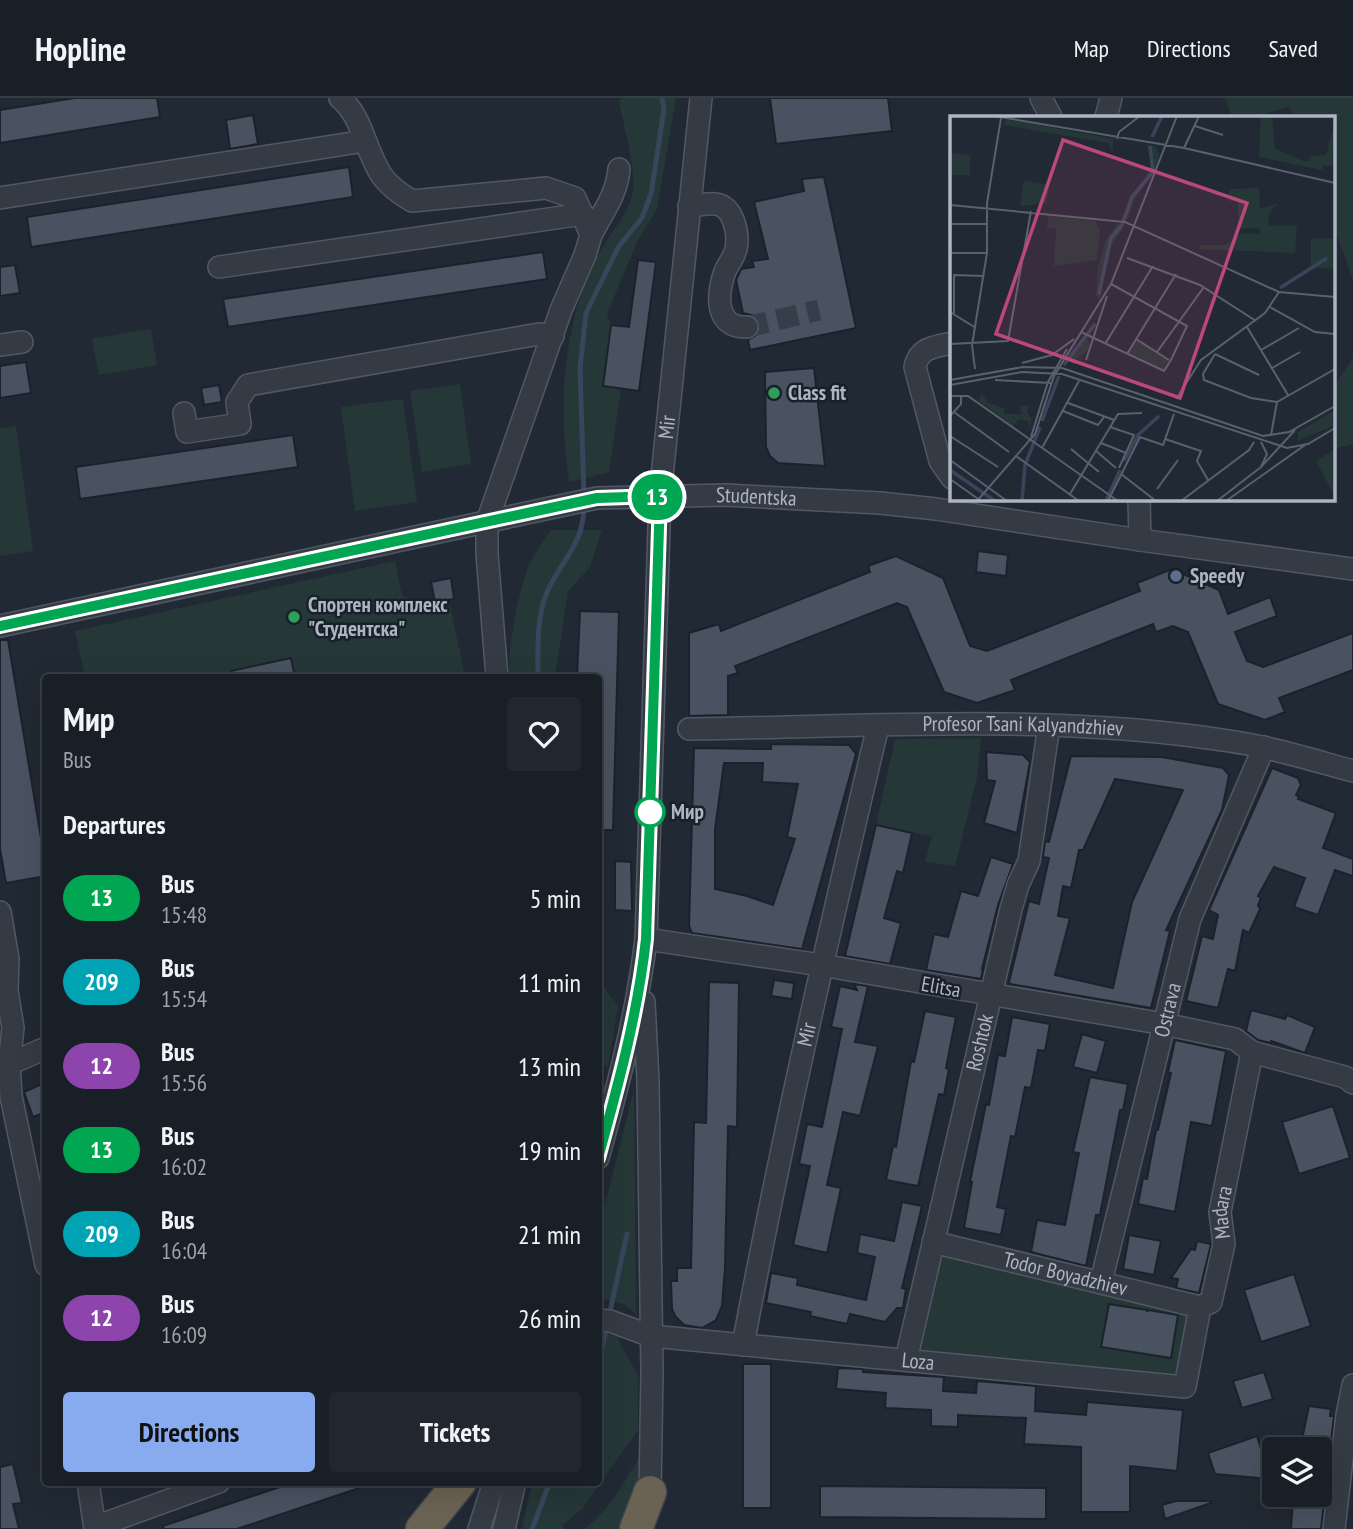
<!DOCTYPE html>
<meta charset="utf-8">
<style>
body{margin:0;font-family:"PT Sans Narrow",sans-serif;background:#22272f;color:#f1f3f6;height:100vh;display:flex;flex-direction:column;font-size:26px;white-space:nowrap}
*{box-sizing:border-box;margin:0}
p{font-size:23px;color:#9fa2a7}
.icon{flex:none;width:38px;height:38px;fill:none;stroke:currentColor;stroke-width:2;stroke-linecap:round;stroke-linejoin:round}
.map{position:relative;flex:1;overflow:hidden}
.side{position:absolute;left:42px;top:576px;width:560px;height:812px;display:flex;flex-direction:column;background:#191f27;border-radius:7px;box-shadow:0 7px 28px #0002,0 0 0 2px #373d44}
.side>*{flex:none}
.badge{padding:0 14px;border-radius:23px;font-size:24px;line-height:46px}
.fabs{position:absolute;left:1262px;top:1339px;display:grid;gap:14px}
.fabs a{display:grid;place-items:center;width:70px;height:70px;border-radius:7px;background:#191f27;box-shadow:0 7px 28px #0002,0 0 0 2px #373d44;font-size:35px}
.map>.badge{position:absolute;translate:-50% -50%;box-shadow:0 0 0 4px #fff}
h2{padding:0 21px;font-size:26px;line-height:63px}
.round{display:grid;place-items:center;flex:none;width:74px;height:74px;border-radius:7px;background:#22272f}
.headline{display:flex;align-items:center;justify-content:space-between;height:119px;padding:0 21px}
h1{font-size:33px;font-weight:600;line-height:52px}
.cta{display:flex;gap:14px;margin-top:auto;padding:14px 21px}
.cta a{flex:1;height:80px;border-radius:7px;background:#87abee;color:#111;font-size:28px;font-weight:600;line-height:80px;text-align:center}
.cta a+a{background:#22272f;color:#f1f3f6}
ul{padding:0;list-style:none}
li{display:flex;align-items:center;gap:21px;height:84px;padding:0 21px}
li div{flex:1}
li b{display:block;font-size:26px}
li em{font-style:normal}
li .badge{min-width:77px;font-weight:700;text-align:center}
header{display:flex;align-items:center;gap:42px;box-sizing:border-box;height:98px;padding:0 35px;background:#191f27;border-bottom:2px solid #373d44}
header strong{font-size:33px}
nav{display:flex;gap:38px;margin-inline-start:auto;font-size:24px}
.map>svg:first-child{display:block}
.green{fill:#263737}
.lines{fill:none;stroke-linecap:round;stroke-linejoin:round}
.stream{stroke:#38465c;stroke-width:5}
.building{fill:#495260;stroke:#1c222c;stroke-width:2;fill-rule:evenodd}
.minor-tunnel{stroke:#363e49;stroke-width:21;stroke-dasharray:21 10;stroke-linecap:butt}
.minor-casing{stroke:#525863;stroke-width:24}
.highway-casing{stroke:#3f4550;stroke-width:35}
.minor{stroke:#343b45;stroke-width:21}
.highway{stroke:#6a6252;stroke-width:32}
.line-casing{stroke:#fff;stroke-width:16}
.line{stroke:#00a651;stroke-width:10}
.leisure-dot{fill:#2e9e5b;stroke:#1a2029;stroke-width:2.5}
.service-dot{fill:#5c6f8a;stroke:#1a2029;stroke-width:2.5}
.stop-dot{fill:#fff;stroke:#00a651;stroke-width:3.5}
.labels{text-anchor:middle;stroke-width:5;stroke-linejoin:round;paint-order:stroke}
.poi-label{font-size:21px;font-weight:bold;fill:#aeb5c2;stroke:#1a2029;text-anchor:start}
.street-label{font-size:21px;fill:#aeb5c2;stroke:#1a2029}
.stop-label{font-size:21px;font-weight:bold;fill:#aeb5c2;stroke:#1a2029;text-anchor:start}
.inset-river{fill:none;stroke:#38465c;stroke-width:3.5}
.inset-road{fill:none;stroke:#59616d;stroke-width:2}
.view{fill:#bc477a;fill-opacity:0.15;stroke:#bc477a;stroke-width:3.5}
.inset-edge{fill:none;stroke:#aeb5c2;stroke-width:3.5}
</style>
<header>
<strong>Hopline</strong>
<nav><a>Map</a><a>Directions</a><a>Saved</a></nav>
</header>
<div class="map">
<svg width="1353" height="1431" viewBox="0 0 1353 1431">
<rect width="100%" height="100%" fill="#212934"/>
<!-- green -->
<g class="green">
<path d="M622 0H676L657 111 637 144 607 216 611 227 603 288 621 290 609 374 569 384C558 306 562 224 600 154 610 134 626 120 632 98 638 76 623 26 619 3Z"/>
<path d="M1225 0H1353V182L1334 129V19H1294L1289 8 1257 19H1232Z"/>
<path d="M151 231 157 267 99 277 92 241Z"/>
<path d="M1353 260V346L1334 351V288Z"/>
<path d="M460 286 471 366 422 374 410 293Z"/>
<path d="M403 301 417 404 355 413 341 309Z"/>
<path d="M16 328 33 453 0 458V331Z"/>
<path d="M551 432H602L590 469 568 493 555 579H509C509 543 516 504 528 470 533 457 543 444 551 432Z"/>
<path d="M395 463 402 497 428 510 450 507 465 579H85L75 533Z"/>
<path d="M981 640 977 679 955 768 925 764 932 738 876 727 895 641Z"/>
<path d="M599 883 618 908 608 970 599 965Z"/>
<path d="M634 992 636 1215V1216L624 1206 598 1200 599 1129Z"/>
<path d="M933 1144 1200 1209 1185 1289 906 1262Z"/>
<path d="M599 1233 617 1239 638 1278V1332L582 1411 562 1427 564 1431H522L532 1384H598Z"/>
<path d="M645 1351 643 1390 624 1431H585C611 1411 627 1378 645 1351Z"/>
</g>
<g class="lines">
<!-- stream -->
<g class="stream">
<path d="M584 398 580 270 586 215 619 148 642 120 651 96 664 11 662 0"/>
<path d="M538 579C538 551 536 518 548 492 563 460 584 446 584 407"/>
<path d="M609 1218 627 1136"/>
<path d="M598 1267 607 1228"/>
<path d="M532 1431 550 1384"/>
</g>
</g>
<!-- building -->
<g class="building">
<path d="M75 0H157L160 19 0 45V12Z"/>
<path d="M770 0H888L892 33 776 46Z"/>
<path d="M253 17 258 46 230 51 226 22Z"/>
<path d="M349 69 353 99 31 149 27 119Z"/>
<path d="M824 79 856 230 750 252 748 242 758 236 759 224 754 218 743 215 736 182 741 171 754 169 752 163 768 161 754 104 804 93 802 81Z"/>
<path d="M543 154 547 181 228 229 223 201Z"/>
<path d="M638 162 656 164 639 293 603 288 611 227 629 229Z"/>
<path d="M15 167 20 195 0 198V169Z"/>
<path d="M26 264 31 295 0 300V268Z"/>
<path d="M814 270 825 368 778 365 770 358 766 349 765 274Z"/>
<path d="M219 287 222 304 204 307 201 290Z"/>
<path d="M293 337 298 369 80 401 76 369Z"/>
<path d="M978 453 1008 457 1006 478 976 474Z"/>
<path d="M896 458 943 480 970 548 987 553 1140 493 1137 485 1172 471 1219 492 1228 516 1270 499 1277 518 1235 534 1247 563 1263 569 1353 535V572L1279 600 1285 614 1265 622 1218 606 1188 534 1173 528 1156 534 1153 526 1011 582 1015 592 977 605 944 594 907 509 897 505 735 568 738 575 728 578V617L689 618V535L719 526 721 533 870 474 868 468Z"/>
<path d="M451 480 454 501 435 504 431 484Z"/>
<path d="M580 513 619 514 613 732H598V579H577Z"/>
<path d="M0 542H8L46 770V778L6 785 0 751Z"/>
<path d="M291 560 295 579H232L231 573Z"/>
<path d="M771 646 849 647 856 656 802 851 692 835 689 828 694 650 771 651ZM724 665H763L762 684 798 686 787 739 795 741 773 807 747 798 715 791V731Z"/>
<path d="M986 654 1023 657 1030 664 1017 735 984 725 995 683 987 682Z"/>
<path d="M1071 658 1162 659 1223 670 1229 677 1222 712 1166 832 1170 833 1151 910 1010 886 1009 884 1029 803 1039 806 1049 760 1043 759 1045 743 1049 744ZM1115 681 1183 692 1132 804 1113 890 1055 877 1070 820 1058 818 1063 788 1071 790 1079 752H1083Z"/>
<path d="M1272 670 1298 680 1301 687 1296 697 1299 699 1298 701 1336 715 1323 750 1353 761V778L1335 772 1318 817 1294 809 1305 780 1274 769 1258 798 1261 800 1258 807 1260 811 1249 835 1243 832 1235 873 1228 871 1218 910 1186 903 1202 838 1213 841 1218 817 1209 812Z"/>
<path d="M876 727 912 735 903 775 897 773 884 820 901 825 890 866 845 858Z"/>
<path d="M991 759 1013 766 998 807 982 871H983L981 881 926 872 934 836 948 839 961 793 978 798Z"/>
<path d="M615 763 631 764 632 813 615 812Z"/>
<path d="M774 882 794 885 792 901 771 898Z"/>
<path d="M709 884 739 885 737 1029 728 1028 725 1171 722 1208 716 1222 702 1230 684 1227 675 1218 672 1211 671 1183H677V1170H691L694 1024 706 1025Z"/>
<path d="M854 886 868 888 855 944 878 948 860 1018 843 1014 827 1087 841 1090 827 1155 793 1147 810 1068 799 1066 807 1026 822 1029 842 931 831 929 840 888 857 892Z"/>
<path d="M1251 912 1285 921 1287 917 1315 929 1305 955 1271 943V945L1258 942 1246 933Z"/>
<path d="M925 913 956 919 946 970 949 971 944 997 939 996 918 1088 886 1082 893 1048 896 1049 911 963 914 964Z"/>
<path d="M1012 919 1050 926 1045 953 1038 952 1031 990 1025 989 1015 1039 1011 1038 997 1109 1006 1111 1001 1137 964 1130 972 1084H970L986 1006 989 1007 998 957 1005 958Z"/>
<path d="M1082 936 1106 943 1097 975 1073 969Z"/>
<path d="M1175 942 1226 953 1212 1028 1191 1024 1175 1114 1138 1106 1143 1080 1147 1081 1156 1032H1158L1171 975 1168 974Z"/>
<path d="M1090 979 1128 986 1123 1012H1120L1100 1117H1096L1086 1168 1031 1154 1037 1122 1065 1127 1079 1055 1073 1054Z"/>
<path d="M46 984V1014L33 1019 24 994Z"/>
<path d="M1333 1008 1350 1060 1299 1076 1282 1024Z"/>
<path d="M902 1104 922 1108 902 1190 906 1191 903 1210H897L885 1224 850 1216 847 1226 810 1218 811 1214 766 1205 771 1175 798 1180 797 1187 866 1202 875 1159 857 1155 860 1136 894 1143Z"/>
<path d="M1129 1137 1161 1143 1154 1177 1123 1171Z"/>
<path d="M1197 1143 1211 1146 1199 1195 1176 1190 1178 1181 1171 1180 1191 1151 1195 1152Z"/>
<path d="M1294 1176 1311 1228 1261 1244 1244 1192Z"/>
<path d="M1109 1206 1147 1212V1214L1148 1212 1178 1217 1171 1260 1101 1249Z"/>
<rect x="743" y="1266" width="28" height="144"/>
<path d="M838 1270 863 1271V1274L944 1279 943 1293 976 1295 977 1283 1036 1288 1035 1313 1086 1317 1087 1304 1183 1312 1177 1373 1130 1368V1414H1081V1349L1024 1346 1026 1320 958 1317V1329L931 1328V1312L885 1310 886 1295 836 1291Z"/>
<path d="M1264 1274 1273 1301 1242 1310 1233 1283Z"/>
<path d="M1309 1308 1331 1311 1330 1318H1334L1330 1351H1300Z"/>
<path d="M1257 1338 1270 1381 1215 1376 1208 1355Z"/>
<path d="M13 1366 22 1405 13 1406 19 1431H0V1369Z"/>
<path d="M295 1384H368V1387L237 1431H164L163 1428Z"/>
<path d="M820 1388 1046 1390V1421L820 1419Z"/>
<path d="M1293 1401 1324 1403 1321 1431H1291Z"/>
<path d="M1176 1403H1210L1211 1405 1165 1421 1162 1407Z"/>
</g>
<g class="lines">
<!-- minor-tunnel -->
<path class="minor-tunnel" d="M747 229 819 212"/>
<!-- minor casing -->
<g class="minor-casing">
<g id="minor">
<path d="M340 0C363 19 365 53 382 78 390 89 400 96 412 103L546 90 575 100 591 137 585 157 561 212 487 424V456L497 579"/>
<path d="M1041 0 1051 19"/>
<path d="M1106 19 1111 0"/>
<path d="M0 100 365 43"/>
<path d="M689 108C697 108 708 105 716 106 734 109 739 136 736 151 734 160 727 167 724 176 717 198 715 230 747 229"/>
<path d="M591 137C602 115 617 97 619 71"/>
<path d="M219 169 583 116"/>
<path d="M952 245C935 249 919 249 915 269L940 363 952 380"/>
<path d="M0 247 22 244"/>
<path d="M184 315 187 334 240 326 237 304 248 287 539 236 553 238"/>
<path d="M1139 401 1140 442"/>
<path id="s1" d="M0 528 597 400 725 397 880 405 936 411 1140 442 1353 471"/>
<path id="s2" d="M689 631C869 629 1051 615 1229 643 1271 649 1312 662 1353 673"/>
<path d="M0 814 8 861 7 893 13 930 9 966 11 998 46 1167"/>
<path d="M644 904 648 983 652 1274 650 1394"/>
<path d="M1252 954 1345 979 1353 985"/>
<path d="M9 966 46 950"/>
<path id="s3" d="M598 1060C618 988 637 915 646 841L660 398 701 0"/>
<path id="s4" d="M933 1144 1200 1209"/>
<path id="s5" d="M1101 1184 1190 821 1264 649"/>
<path id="s6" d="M598 1222 610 1223 651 1238 1185 1289 1200 1209 1211 1204 1224 1146 1220 1114 1252 954 1235 941 1164 926 821 867 646 841"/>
<path id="s7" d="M743 1247C782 1039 829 834 878 628"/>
<path id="s8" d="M906 1262 1011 811 1018 787 1029 763 1049 627"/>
<path d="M88 1384 95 1431"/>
<path d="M95 1429 219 1384"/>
<path d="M479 1431 494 1384"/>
<path d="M504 1431 515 1384"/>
<path d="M1334 1431 1347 1317 1353 1287"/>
</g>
</g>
<!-- highway casing -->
<g class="highway-casing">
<g id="highway">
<path d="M422 1431 460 1384"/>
<path d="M636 1431 650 1394"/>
</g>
</g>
<!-- minor -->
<use href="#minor" class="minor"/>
<!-- highway -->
<use href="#highway" class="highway"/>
</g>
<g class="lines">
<!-- line casing -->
<g class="line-casing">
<path id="line" d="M0 528 597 400 660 398 646 841C638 915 618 988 598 1060"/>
</g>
<!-- line -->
<use href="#line" class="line"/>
</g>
<!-- markers -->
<g class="leisure-dot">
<circle cx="774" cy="295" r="7"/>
<circle cx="294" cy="519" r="7"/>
</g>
<circle class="service-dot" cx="1176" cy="478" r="7"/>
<circle class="stop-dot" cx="650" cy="714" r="14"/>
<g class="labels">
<!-- poi labels -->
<g class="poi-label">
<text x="788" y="302">Class fit</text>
<text x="1190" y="485">Speedy</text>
<text x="308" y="514">Спортен комплекс<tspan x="308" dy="24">"Студентска"</tspan></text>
</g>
<!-- street labels -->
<g class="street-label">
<text dy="7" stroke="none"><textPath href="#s3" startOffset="737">Mir</textPath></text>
<text dy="7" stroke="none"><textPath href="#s1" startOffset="770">Studentska</textPath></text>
<text dy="7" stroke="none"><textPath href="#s2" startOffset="334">Profesor Tsani Kalyandzhiev</textPath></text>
<text transform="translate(941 889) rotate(10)" y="7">Elitsa</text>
<text dy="7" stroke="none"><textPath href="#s5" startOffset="280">Ostrava</textPath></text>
<text dy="7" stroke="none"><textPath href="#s7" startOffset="317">Mir</textPath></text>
<text dy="7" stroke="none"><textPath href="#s8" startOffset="326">Roshtok</textPath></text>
<text dy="7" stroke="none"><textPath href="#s6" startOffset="777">Madara</textPath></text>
<text dy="7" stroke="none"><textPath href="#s4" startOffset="136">Todor Boyadzhiev</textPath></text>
<text dy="7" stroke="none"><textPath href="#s6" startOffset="324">Loza</textPath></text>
</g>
<!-- stop labels -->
<g class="stop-label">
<text x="671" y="721">Мир</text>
</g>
</g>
<!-- overview -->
<g transform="translate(950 18)">
<rect width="385" height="385" fill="#212934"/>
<path d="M311 0H322L325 33 356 46 362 40 376 39 384 10 385 51 373 49 372 54 309 41ZM55 3 164 23 162 37 158 27 54 9ZM196 28 205 30 209 38 207 51 185 82 178 103H172L200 52 202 42ZM0 37 20 39V59H0ZM74 65 100 69 96 87 70 90ZM309 72 310 93 328 87 319 98 318 109 347 110 345 137 249 133 250 129H276L292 117 310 118 309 112 288 113V86L279 85V73ZM98 100 145 105 150 114 147 144 104 150 106 113 97 112ZM167 108 174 111 161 130 150 184 146 179 148 151 156 124ZM361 122 385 123V153L361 151ZM134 219 140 228 137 235 123 246 137 238 124 249 116 244ZM186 223 219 244 214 255 177 238ZM31 277 39 287 54 292V298H72L70 290 79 289 77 296 82 303 79 315V305L69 304 63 310 29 285ZM385 294V309L348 325V316ZM385 333V381L366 345Z" fill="#263737"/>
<path class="inset-river" d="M202 21 212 0M330 172 377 142M149 178 161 122 172 109 182 81 203 56 200 30M114 249 145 208M92 305 109 260M174 345 188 319 209 300M0 354 45 385M72 385 75 349 90 311M156 385 170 354"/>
<path class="inset-road" d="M44 0 234 32 385 67M245 10 273 19M167 23 169 16 190 0M234 32 249 0M0 89 175 106 329 176 385 181M0 108H37M0 137H37M177 142 250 169 306 205M320 191 365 216 385 218M0 196 26 212M4 198V159L34 160M297 211 338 279M131 216 214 255 221 244 237 210 161 168M186 223 219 244M0 228 58 225 81 95M155 228 203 150M311 234 349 212M207 236 254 171M177 238 226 158M265 238 253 258 254 264 301 282 327 286 385 253M265 238 309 259M136 244 157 180M72 247 102 239 124 223M322 252 350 236M25 253 22 229 37 137V87L51 2M0 264 73 251 112 252 313 320 339 316 385 290M45 264 101 267M0 269 72 256 112 258 337 332 358 328 385 312M0 280H18L168 385M226 283 251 244 315 197 329 176M118 287 164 304M113 295 148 309 154 301M4 296 59 336M0 300 11 288V279M160 311 184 319 169 352M321 319 327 286M0 320 48 351M81 321 98 266 117 233M215 323 251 335 247 345 258 364M311 326 317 338 311 351M151 327 176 337M92 332 129 265M121 333 149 356M146 335 166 352M66 340 129 385M0 344 57 385M171 358 206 385M0 363 31 385M207 373 228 344M120 378 168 298 192 297M27 385 85 318 104 260 161 168 227 0M158 385 190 321 213 329 224 298M231 385 299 334 304 326M267 385 311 351 345 314M276 385 355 329"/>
<path class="view" d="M113 24 297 87 230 282 46 218Z"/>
<rect width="385" height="385" class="inset-edge"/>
</g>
</svg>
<div class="fabs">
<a><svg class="icon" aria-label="layers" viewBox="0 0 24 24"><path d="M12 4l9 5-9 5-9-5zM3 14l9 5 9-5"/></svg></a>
</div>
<b class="badge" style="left:657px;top:399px;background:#00a651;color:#fff">13</b>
<section class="side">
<div class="headline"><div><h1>Мир</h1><p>Bus</p></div><a class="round"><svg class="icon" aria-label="heart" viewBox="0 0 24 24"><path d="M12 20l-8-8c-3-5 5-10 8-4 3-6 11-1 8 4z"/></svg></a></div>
<h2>Departures</h2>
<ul>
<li><span class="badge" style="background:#00a651;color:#fff">13</span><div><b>Bus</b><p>15:48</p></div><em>5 min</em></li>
<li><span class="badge" style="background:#00a3b4;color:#fff">209</span><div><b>Bus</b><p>15:54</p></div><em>11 min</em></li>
<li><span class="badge" style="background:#8e44ad;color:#fff">12</span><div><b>Bus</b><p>15:56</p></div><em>13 min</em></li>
<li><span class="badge" style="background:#00a651;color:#fff">13</span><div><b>Bus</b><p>16:02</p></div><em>19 min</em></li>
<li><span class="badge" style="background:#00a3b4;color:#fff">209</span><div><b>Bus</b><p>16:04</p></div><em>21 min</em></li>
<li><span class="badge" style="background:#8e44ad;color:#fff">12</span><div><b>Bus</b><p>16:09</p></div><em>26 min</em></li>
</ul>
<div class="cta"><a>Directions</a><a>Tickets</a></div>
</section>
</div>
